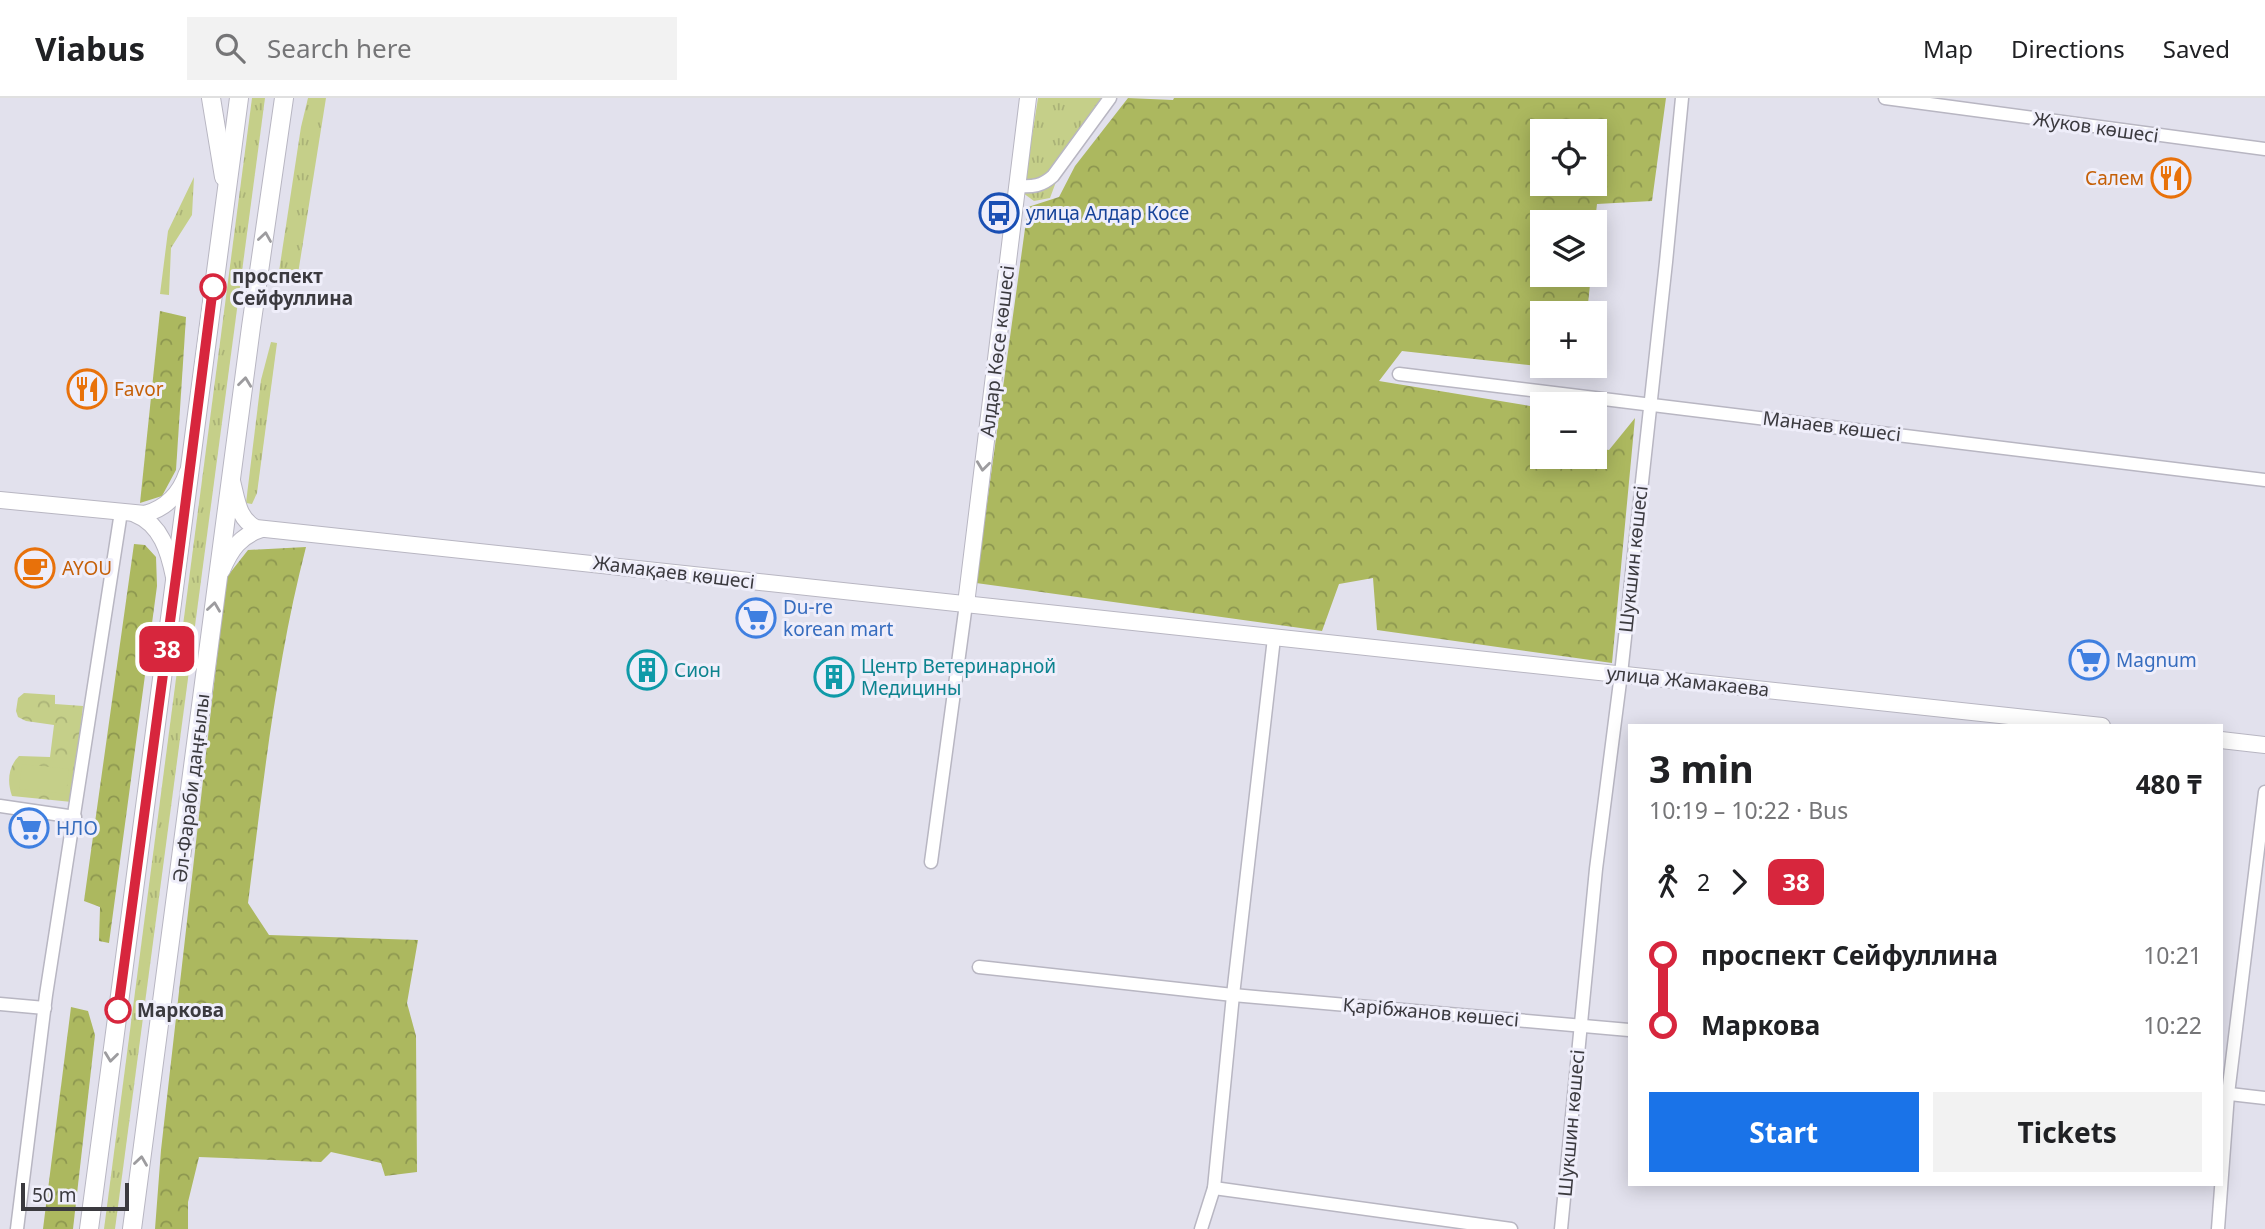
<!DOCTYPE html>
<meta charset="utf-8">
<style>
body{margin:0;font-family:"Noto Sans",sans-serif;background:#f2f2f2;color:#202124;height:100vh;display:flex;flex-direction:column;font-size:26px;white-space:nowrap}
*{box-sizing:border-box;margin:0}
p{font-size:23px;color:#757577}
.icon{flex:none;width:38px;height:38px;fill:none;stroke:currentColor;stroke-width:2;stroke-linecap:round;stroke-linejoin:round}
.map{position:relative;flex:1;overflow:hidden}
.side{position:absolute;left:1628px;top:626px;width:595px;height:462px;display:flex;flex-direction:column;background:#fff;border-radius:0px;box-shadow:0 4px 18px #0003}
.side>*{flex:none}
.badge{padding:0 14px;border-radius:10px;font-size:24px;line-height:46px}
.tools{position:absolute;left:1530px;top:21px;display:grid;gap:14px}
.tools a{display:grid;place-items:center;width:77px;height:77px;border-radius:0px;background:#fff;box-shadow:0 4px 18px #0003;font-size:35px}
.scale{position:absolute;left:21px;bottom:18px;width:108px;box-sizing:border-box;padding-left:7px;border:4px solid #3b3a3f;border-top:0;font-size:19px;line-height:24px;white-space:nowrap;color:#3b3a3f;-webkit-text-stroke:5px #efeefa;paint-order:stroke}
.map>.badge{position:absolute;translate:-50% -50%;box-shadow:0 0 0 4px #fff}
.legs{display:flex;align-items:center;gap:10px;height:77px;padding:0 21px;font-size:23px}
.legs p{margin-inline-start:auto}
.overview{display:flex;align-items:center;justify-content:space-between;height:119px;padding:0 21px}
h1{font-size:38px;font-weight:700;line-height:52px}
.cta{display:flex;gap:14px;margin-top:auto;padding:14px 21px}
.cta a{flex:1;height:80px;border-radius:0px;background:#1a73e8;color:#fff;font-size:28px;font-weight:700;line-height:80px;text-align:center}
.cta a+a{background:#f2f2f2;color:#202124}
ul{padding:0 21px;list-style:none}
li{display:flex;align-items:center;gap:24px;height:70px;font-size:26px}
li i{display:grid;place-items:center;width:10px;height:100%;margin:0 9px;background:currentColor}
li i::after{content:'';width:18px;height:18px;margin:-9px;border:5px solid;border-radius:50%;background:#fff}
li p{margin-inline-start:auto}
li:first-child i{background:linear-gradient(#0000 50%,currentColor 0)}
li:last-child i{background:linear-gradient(currentColor 50%,#0000 0)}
header{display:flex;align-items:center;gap:42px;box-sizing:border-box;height:98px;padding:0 35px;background:#fff;border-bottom:2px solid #e0e0e0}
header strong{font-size:33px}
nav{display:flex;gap:38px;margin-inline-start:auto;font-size:24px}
.search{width:490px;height:63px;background:#f2f2f2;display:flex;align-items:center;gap:18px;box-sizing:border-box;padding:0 24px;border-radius:0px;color:#757577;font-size:26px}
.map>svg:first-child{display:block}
.grass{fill:url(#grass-tufts)}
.forest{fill:url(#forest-crowns);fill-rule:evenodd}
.park{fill:url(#park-crowns)}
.pitch{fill:#c5cf89}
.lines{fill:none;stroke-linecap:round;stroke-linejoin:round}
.street-casing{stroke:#b8b6c2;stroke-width:15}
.secondary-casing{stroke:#b8b6c2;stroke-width:18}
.primary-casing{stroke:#b8b6c2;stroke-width:20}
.street{stroke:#fff;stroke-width:12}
.secondary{stroke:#fff;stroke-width:16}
.primary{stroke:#fff;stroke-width:18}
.oneway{stroke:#9d9c9f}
.line-1-casing{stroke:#fff;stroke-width:16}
.line-1{stroke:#d7263d;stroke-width:10}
.stop-1-dot{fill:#fff;stroke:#d7263d;stroke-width:3.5}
.labels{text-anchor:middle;stroke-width:6;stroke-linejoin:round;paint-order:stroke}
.street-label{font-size:19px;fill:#3b3a3f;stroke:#efeefa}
.food-label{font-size:19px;fill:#c56008;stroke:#efeefa;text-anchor:start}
.transit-label{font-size:19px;fill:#164399;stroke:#efeefa;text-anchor:start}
.stop-label{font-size:19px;font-weight:bold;fill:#3b3a3f;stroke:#efeefa;text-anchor:start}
.shop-label{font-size:19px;fill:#366cbe;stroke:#efeefa;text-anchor:start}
.culture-label{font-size:19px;fill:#0d838f;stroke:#efeefa;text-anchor:start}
</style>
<header>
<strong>Viabus</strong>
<div class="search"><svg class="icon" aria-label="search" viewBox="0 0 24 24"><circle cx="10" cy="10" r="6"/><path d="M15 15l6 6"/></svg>Search here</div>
<nav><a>Map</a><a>Directions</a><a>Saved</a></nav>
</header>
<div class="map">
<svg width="2265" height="1131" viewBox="0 0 2265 1131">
<defs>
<pattern id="grass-tufts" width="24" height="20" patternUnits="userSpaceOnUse" patternTransform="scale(1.75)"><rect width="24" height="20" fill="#c5cf89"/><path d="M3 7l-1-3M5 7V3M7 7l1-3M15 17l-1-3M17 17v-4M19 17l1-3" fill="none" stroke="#aab277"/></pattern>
<pattern id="forest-crowns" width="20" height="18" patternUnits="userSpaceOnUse" patternTransform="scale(1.75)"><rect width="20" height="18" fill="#acb85f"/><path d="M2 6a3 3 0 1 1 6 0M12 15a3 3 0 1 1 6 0" fill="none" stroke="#8d9750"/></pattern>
<pattern id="park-crowns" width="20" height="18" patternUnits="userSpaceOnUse" patternTransform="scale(1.75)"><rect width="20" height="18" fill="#c5cf89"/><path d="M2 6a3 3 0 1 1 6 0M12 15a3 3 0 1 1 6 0" fill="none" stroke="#aab277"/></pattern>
</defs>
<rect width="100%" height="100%" fill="#e2e1ed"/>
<!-- grass -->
<g class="grass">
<path d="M252 0H265L115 1131H104Z"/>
<path d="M308 0H326L297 182 278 180 301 29Z"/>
<path d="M1038 0H1111L1063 65 1050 100 1034 103 1023 95Z"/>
<path d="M194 79 192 117 171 150 169 197 160 196 168 133Z"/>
<path d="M271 244 277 245 257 395 252 406 246 405 261 282Z"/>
</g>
<!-- forest -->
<g class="forest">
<path d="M1128 0 1173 2 1174 0H1666L1652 103 1597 106 1594 132V124H1542V177H1591L1587 215H1542V268H1583L1582 273 1402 253 1379 283 1542 310V359H1594V350L1609 352 1635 320 1612 565 1377 532 1373 480 1339 486 1322 533 976 485 1028 109 1059 99 1075 68ZM1542 33H1594V86H1542Z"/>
<path d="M160 213 186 219 176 372 162 398 140 405Z"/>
<path d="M134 446 145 447 156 459 157 488 109 845 99 843 100 809 84 803Z"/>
<path d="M306 449C276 565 263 687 248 805L269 837 418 842 407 905 416 938 417 1074 385 1078 381 1065 331 1054 321 1064 199 1059 188 1104V1131H155L161 1052 226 480 248 452Z"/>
<path d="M71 909 88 913 95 937 73 1131H43Z"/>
</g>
<!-- park -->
<path class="park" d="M24 595 55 597V606L83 608 72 704 12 698C7 684 8 669 19 658L50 659 54 627 26 623 18 619 16 613 18 600Z"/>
<!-- pitch -->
<path class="pitch" d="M22 666 69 671 66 696 19 691Z"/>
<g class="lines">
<!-- street casing -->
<g class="street-casing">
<g id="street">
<path d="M1885 0 2265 51"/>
<path d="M1018 88C1033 89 1042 88 1053 78L1110 0"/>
<path d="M1399 276 2265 382"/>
<path d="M0 708 75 719"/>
<path d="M931 764 966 506"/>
<path d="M979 869 1233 897 1629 932"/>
<path d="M0 906 45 910"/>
<path d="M2221 995 2265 1000"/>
<path d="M1214 1090 1511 1131"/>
<path d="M17 1131 46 897 121 414"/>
<path d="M1201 1131 1214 1090 1233 897 1274 540"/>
<path d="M1561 1131 1596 771 1621 576 1666 164 1682 0"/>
<path d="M2218 1131 2228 996 2265 694"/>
</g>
</g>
<!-- secondary casing -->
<g class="secondary-casing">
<g id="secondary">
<path d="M232 383C237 402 238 421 256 430L2102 628"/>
<path d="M0 402 145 416C166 410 180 396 187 375"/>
<path d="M135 416C161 426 169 454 174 479"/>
<path d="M222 472C231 451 240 438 262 431"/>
<path d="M966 506 1028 0"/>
<path d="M2221 642 2265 647"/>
</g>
</g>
<!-- primary casing -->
<g class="primary-casing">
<g id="primary">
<path d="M211 0 224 79"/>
<path d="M89 1131 239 0"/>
<path d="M132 1131 251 229 284 0"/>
</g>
</g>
<!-- street -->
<use href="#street" class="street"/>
<!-- secondary -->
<use href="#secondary" class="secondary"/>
<!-- primary -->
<use href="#primary" class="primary"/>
</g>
<!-- one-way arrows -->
<defs><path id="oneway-chevron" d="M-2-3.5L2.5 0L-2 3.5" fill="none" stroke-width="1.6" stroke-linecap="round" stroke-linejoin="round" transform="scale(1.75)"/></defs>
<g class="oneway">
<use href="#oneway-chevron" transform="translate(265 139) rotate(-81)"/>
<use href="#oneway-chevron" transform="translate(245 284) rotate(-83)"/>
<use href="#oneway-chevron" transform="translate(983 368) rotate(97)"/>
<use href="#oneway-chevron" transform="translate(214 509) rotate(-82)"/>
<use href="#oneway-chevron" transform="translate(111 959) rotate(97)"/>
<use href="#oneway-chevron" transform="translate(141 1063) rotate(-82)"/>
</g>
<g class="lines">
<!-- line-1 casing -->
<g class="line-1-casing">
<path id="line-1" d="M118 912 178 464 213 189"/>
</g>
<!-- line-1 -->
<use href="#line-1" class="line-1"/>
</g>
<!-- icons -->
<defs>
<g id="restaurant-ring" transform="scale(2.0125)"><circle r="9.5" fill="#efeefa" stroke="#e8710a" stroke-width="1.5"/><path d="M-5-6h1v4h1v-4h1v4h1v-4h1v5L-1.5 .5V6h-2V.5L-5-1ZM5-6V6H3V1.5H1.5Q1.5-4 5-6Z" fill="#e8710a"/></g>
<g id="bus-ring" transform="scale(2.0125)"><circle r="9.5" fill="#efeefa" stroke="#1a4fb4" stroke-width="1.5"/><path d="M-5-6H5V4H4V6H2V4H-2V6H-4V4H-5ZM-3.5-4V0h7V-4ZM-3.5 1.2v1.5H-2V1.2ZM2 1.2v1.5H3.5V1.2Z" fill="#1a4fb4"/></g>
<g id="cafe-ring" transform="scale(2.0125)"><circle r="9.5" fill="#efeefa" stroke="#e8710a" stroke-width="1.5"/><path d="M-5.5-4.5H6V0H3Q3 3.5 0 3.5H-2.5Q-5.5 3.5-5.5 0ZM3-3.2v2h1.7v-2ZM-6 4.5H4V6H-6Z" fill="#e8710a"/></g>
<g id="supermarket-ring" transform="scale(2.0125)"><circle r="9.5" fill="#efeefa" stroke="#3f7fe0" stroke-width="1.5"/><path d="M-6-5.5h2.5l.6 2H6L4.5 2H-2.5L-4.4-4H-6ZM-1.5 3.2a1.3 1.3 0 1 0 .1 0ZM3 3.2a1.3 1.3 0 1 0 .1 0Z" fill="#3f7fe0"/></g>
<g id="building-ring" transform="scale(2.0125)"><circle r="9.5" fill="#efeefa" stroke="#0f9aa8" stroke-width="1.5"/><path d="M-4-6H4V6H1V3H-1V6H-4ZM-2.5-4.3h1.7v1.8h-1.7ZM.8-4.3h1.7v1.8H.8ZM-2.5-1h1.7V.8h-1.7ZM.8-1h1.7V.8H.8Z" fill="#0f9aa8"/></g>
</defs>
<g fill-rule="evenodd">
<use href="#restaurant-ring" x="2171" y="80"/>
<use href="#bus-ring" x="999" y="115"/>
<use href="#restaurant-ring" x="87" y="291"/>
<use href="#cafe-ring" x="35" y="470"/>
<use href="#supermarket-ring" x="756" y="520"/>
<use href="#supermarket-ring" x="2089" y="562"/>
<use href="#building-ring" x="647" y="572"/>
<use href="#building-ring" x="834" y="579"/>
<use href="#supermarket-ring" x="29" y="730"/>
</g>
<!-- markers -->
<g class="stop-1-dot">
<circle cx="213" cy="189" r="12"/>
<circle cx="118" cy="912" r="12"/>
</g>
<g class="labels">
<!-- street labels -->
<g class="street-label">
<text transform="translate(2096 29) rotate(8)" y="7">Жуков көшесі</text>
<text transform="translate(997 253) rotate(-83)" y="7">Алдар Көсе көшесі</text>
<text transform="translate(1832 328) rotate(7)" y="7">Манаев көшесі</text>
<text transform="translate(1633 461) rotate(-84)" y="7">Шукшин көшесі</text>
<text transform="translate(674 474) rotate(7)" y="7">Жамақаев көшесі</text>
<text transform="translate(1688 583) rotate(6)" y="7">улица Жамакаева</text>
<text transform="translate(191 690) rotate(-83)" y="7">Әл-Фараби даңғылы</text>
<text transform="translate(1431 914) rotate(5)" y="7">Қарібжанов көшесі</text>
<text transform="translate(1571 1025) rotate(-85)" y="7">Шукшин көшесі</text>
</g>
<!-- food labels -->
<g class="food-label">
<text x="2144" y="87" text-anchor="end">Салем</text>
<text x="114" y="298">Favor</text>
<text x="62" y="477">AYOU</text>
</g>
<!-- transit labels -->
<g class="transit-label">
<text x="1026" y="122">улица Алдар Косе</text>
</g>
<!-- stop labels -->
<g class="stop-label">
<text x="232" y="185">проспект<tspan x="232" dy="22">Сейфуллина</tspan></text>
<text x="137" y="919">Маркова</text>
</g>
<!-- shop labels -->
<g class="shop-label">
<text x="783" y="516">Du-re<tspan x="783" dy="22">korean mart</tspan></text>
<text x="2116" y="569">Magnum</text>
<text x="56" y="737">НЛО</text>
</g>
<!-- culture labels -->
<g class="culture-label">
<text x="861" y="575">Центр Ветеринарной<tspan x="861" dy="22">Медицины</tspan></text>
<text x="674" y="579">Сион</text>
</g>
</g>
</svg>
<div class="tools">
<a><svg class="icon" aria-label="locate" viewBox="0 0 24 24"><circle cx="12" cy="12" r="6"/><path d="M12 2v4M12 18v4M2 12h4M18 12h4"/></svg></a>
<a><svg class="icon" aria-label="layers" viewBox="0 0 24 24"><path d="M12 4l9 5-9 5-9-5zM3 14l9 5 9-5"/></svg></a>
<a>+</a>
<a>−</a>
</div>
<div class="scale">50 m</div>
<b class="badge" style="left:167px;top:551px;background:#d7263d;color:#fff">38</b>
<section class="side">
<div class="overview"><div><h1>3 min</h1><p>10:19 – 10:22 · Bus</p></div><b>480 ₸</b></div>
<div class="legs"><svg class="icon" aria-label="walk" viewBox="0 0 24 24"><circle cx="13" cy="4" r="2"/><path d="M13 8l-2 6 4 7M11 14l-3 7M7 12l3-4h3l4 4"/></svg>2<svg class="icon" aria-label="forward" viewBox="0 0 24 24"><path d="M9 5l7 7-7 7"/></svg><b class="badge" style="background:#d7263d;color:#fff">38</b></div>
<ul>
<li><i style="color:#d7263d"></i><b>проспект Сейфуллина</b><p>10:21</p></li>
<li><i style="color:#d7263d"></i><b>Маркова</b><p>10:22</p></li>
</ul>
<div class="cta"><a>Start</a><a>Tickets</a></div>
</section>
</div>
